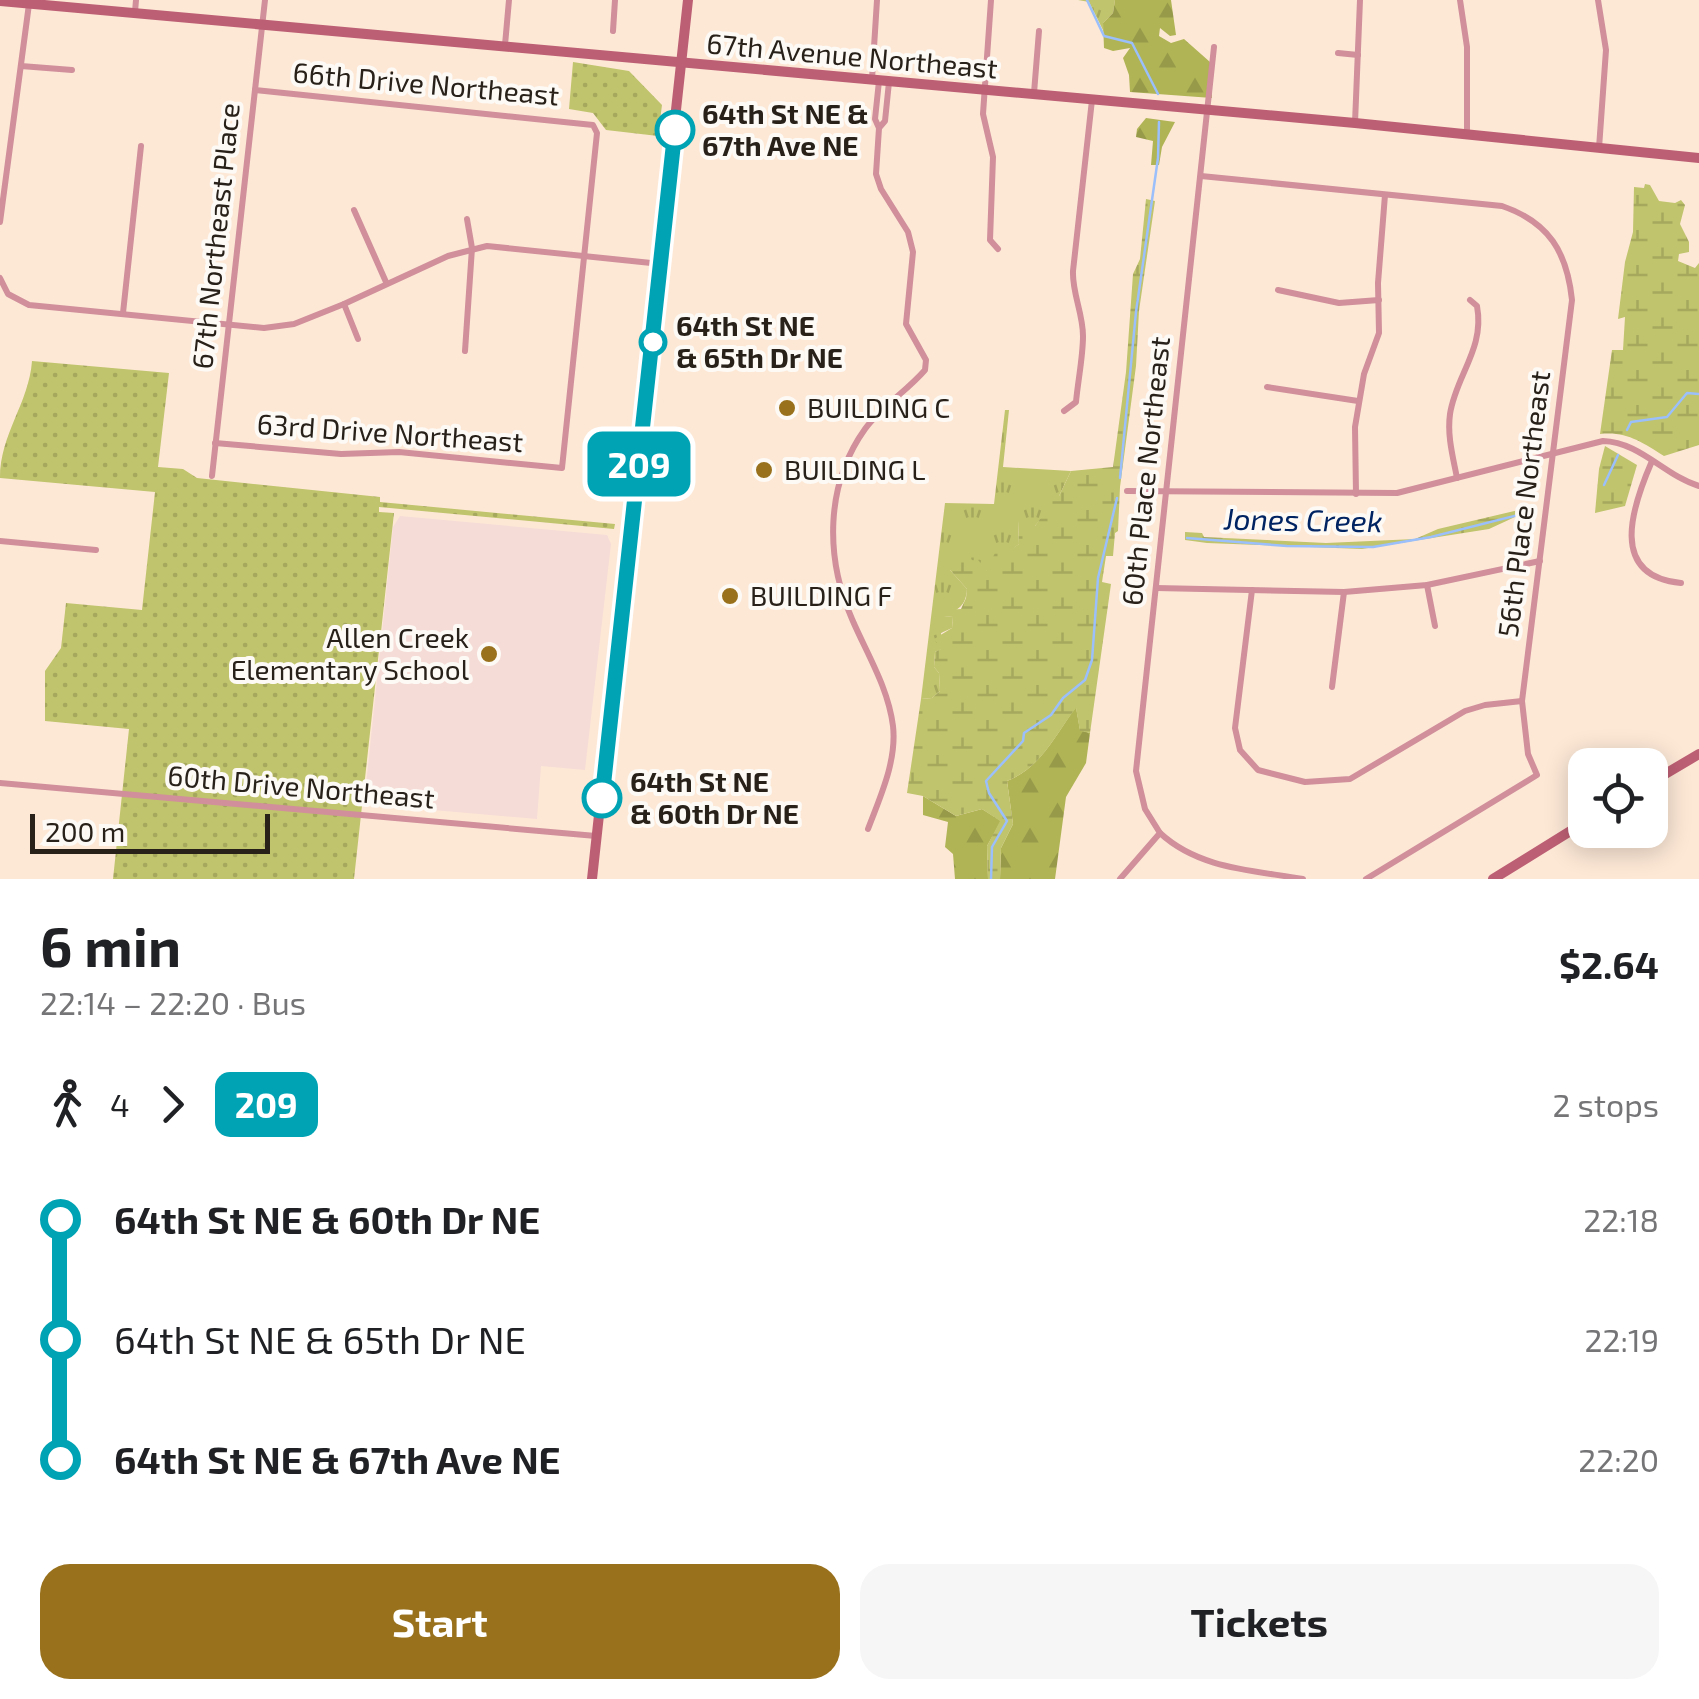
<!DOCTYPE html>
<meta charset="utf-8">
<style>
body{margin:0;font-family:"Exo 2",sans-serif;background:#f6f6f6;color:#202124;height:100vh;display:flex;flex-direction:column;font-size:38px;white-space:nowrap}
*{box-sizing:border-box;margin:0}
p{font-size:32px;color:#757577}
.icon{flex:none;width:55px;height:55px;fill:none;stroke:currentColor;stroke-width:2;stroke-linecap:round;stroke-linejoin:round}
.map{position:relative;height:879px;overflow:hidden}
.side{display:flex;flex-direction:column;background:#fff;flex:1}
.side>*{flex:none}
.badge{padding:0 20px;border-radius:15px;font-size:35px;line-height:65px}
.tools{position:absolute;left:1568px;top:748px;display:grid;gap:20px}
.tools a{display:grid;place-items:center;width:100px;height:100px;border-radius:20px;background:#fff;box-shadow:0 5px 25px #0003;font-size:50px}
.scale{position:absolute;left:30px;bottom:25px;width:240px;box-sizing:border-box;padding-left:10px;border:5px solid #28211a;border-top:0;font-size:28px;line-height:35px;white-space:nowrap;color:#28211a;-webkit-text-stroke:8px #fdf9f5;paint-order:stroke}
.map>.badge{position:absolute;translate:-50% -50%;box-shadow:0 0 0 5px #fff}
.legs{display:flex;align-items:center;gap:15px;height:110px;padding:0 40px;font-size:32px}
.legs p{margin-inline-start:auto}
.headline{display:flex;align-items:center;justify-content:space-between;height:170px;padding:0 40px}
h1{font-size:55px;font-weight:700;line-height:75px}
.button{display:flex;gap:20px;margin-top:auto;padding:20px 40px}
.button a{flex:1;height:115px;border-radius:30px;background:#99711d;color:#fff;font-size:40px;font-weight:700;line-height:115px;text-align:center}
.button a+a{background:#f6f6f6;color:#202124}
ul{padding:0 40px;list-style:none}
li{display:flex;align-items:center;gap:35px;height:120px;font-size:38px}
li i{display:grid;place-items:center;width:15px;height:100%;margin:0 12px;background:currentColor}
li i::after{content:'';width:25px;height:25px;margin:-12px;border:8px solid;border-radius:50%;background:#fff}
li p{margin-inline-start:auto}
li:first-child i{background:linear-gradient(#0000 50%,currentColor 0)}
li:last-child i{background:linear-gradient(currentColor 50%,#0000 0)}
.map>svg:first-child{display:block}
.education{fill:#f6dcd6}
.grass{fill:url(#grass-tufts)}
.forest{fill:url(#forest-firs)}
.wetland{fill:url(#wetland-marsh)}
.park{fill:url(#park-dots)}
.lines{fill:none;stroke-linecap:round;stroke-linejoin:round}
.stream{stroke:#9abffb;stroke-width:2.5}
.street{stroke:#d08f9b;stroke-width:6}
.secondary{stroke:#bd5f74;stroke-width:10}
.line-1-casing{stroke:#fff;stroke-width:22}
.line-1{stroke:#00a3b4;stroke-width:15}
.stop-1-dot{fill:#fff;stroke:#00a3b4;stroke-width:5}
.poi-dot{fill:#99711d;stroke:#fdf9f5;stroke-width:4}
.labels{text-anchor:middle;stroke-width:8;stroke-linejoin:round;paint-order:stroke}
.street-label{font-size:28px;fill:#28211a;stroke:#fdf9f5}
.stop-label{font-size:28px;font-weight:bold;fill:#28211a;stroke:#fdf9f5;text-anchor:start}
.poi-label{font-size:28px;fill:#28211a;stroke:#fdf9f5;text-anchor:start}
.water-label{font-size:30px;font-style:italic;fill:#002362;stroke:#fdf9f5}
</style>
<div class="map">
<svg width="1699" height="879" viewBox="0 0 1699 879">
<defs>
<pattern id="grass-tufts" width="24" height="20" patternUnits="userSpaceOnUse" patternTransform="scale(2.5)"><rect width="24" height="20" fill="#c0c46c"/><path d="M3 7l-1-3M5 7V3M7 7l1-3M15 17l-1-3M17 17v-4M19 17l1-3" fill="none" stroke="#a5a85d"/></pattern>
<pattern id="forest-firs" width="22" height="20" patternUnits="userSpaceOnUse" patternTransform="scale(2.5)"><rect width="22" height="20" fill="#b0b455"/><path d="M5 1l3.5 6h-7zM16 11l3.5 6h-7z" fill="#979a49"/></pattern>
<pattern id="wetland-marsh" width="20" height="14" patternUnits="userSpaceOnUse" patternTransform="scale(2.5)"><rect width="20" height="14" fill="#c0c46c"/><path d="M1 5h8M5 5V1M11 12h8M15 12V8" fill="none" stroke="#a5a85d"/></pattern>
<pattern id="park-dots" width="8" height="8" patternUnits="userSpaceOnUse" patternTransform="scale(2.5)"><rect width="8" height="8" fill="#c0c46c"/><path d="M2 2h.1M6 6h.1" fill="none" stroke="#a5a85d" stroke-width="1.8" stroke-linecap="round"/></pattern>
</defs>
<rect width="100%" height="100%" fill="#fde8d6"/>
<!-- education -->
<path class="education" d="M400 516 607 535 611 544 585 770 541 766 537 819 364 804 393 527Z"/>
<!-- grass -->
<g class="grass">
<path d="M1078 0H1115L1113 13 1103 23 1104 32 1089 2Z"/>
<path d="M1005 410H1009L1003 467 1071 471 1059 496 1035 526 1026 527 1018 521 1019 544 985 572 950 570 967 589C966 606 958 610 944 616L953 617 952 628 941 633 942 649 935 652 934 667 939 673 940 691 932 698 921 699 945 503 994 504Z"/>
</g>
<!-- forest -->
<g class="forest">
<path d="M1115 0H1171L1176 35 1170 36 1160 28 1159 36 1171 43 1184 39 1210 62 1212 98 1130 92 1129 75 1123 58 1130 48 1113 51 1104 48 1103 23 1113 13Z"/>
<path d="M1146 118 1175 122 1162 147 1159 165H1151L1153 141 1136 137 1137 129Z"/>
<path d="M1076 707 1080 730 1090 733 1086 763 1066 797 1055 879H1000L1001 848 1013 824 1007 781C1042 767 1055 735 1076 707Z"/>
<path d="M923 796 956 816 982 809 1001 821 987 846 988 879H955L953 854 945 847 948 822 923 815Z"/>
</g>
<!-- wetland -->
<g class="wetland">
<path d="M1645 184 1650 185 1659 201 1675 203 1681 200 1685 205 1680 224 1689 242V252L1679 254 1678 261 1695 268 1699 263V445L1664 456C1642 442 1626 431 1600 434L1612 350H1623L1625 317 1618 319 1625 262 1633 232 1634 187 1644 188Z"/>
<path d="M1146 199 1155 201 1139 311 1136 366 1120 487 1118 531 1115 533 1113 556H1106L1102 582 1111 584 1090 733 1080 731 1076 708C1054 736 1042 767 1007 781L1013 824 1001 848 1000 879H988L987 846 1000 821 982 809 956 816 923 796 907 793 921 699 932 698 940 691 939 673 934 667 935 652 941 649 934 639 952 628 953 617 943 616V610L961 609 966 598 967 589 950 570 952 561 965 552 972 560 979 561 986 571 995 553 1009 551 1019 544 1018 520 1026 526H1035L1043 515 1044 499 1059 496 1071 471 1113 467 1126 372 1133 274 1140 259Z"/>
<path d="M1605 446 1637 465 1625 506 1595 513 1599 469Z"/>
<path d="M1535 506 1536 518 1515 517 1489 529 1362 549 1207 543 1185 540V532L1202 533 1204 537 1326 543 1415 539 1438 529Z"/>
</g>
<!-- park -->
<g class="park">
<path d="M573 62 629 71 662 105 658 136 606 130 593 113 569 109Z"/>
<path d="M32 361 169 373 158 467 183 469 197 478 380 497V502L615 524 614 529 379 507V512L394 513 354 879H113L129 729 45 721V671L61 648 66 603 142 610 155 492 0 478C0 434 29 403 32 361Z"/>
</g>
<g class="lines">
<!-- stream -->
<g class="stream">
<path d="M1087 0 1104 36 1132 43 1158 94"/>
<path d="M1627 430 1631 422 1667 417 1687 393 1699 394"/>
<path d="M1120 478 1136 312 1158 158 1159 122"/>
<path d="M1604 485 1618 455"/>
<path d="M1187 538 1287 546 1373 547 1431 537 1534 511"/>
<path d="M991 879 992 847 1007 821 989 793 986 781 1023 741 1024 733 1051 715 1063 698 1085 680 1092 660 1098 578 1117 498"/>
</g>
<!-- street -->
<g class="street">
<path d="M991 0 983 114 993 157 990 240 998 249"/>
<path d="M1460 0 1467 47V134"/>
<path d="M1598 0 1606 50 1599 148"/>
<path d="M135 12 136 0"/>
<path d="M613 31 615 0"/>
<path d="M505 45 509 0"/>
<path d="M1338 53 1358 55"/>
<path d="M21 66 72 70"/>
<path d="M872 79 877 0"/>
<path d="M879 81 875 119 879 128 885 121 889 82"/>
<path d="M1034 93 1039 31"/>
<path d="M1355 123 1360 0"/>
<path d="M1201 176 1502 206C1549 222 1567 252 1572 300L1522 701 1528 754 1537 775 1366 879"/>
<path d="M354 210 386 282"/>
<path d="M0 222 29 4"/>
<path d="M0 278 8 294 29 305 264 328 294 324 344 304 448 256 487 246 661 264"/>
<path d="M1278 290 1339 303 1379 300"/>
<path d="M344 304 358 339"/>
<path d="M123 313 141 146"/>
<path d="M465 351 472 248 467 219"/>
<path d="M1267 387 1358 401"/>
<path d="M1064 411 1076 402C1078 380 1083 357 1083 336 1083 313 1072 293 1073 271L1092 100"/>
<path d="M215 443 341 454 399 452 562 468 597 133 593 125 255 90"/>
<path d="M1652 461C1632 507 1608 576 1681 583"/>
<path d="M212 476 265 0"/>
<path d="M1457 478C1453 457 1447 436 1450 414 1456 375 1485 349 1477 306L1470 300"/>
<path d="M1127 491 1397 493 1603 441C1640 442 1665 476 1699 486"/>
<path d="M1356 494 1355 427 1364 374 1379 333 1378 283 1385 195"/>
<path d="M0 541 96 550"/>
<path d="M1427 585 1435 626"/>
<path d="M1156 588 1344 592 1427 585 1540 561"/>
<path d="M1252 590 1235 728 1240 750 1258 770 1305 782 1350 779 1465 711 1485 705 1522 701"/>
<path d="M1332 687 1344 592"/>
<path d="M0 783 596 836"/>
<path d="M868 829C880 797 897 761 893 726 888 687 867 654 852 619 825 558 825 485 865 429 882 406 907 391 925 370L926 360 906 324 913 252 908 232 881 189 876 174 879 128"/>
<path d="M1160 833C1199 869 1252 870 1303 879"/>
<path d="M1120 879 1160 833 1145 809 1136 771 1214 47"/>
</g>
<!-- secondary -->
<g class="secondary">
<path d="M0 1 1355 123 1699 158"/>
<path d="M1650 783 1699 754"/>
<path d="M592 879 688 0"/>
<path d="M1493 879 1585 822"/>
</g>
</g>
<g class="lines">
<!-- line-1 casing -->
<g class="line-1-casing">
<path id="line-1" d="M602 798 675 130"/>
</g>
<!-- line-1 -->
<use href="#line-1" class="line-1"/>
</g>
<!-- markers -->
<g class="stop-1-dot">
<circle cx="675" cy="130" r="18"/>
<circle cx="653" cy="342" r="12"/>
<circle cx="602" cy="798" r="18"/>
</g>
<g class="poi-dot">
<circle cx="787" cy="408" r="10"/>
<circle cx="764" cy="470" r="10"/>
<circle cx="730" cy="596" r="10"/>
<circle cx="489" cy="654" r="10"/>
</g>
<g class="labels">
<!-- street labels -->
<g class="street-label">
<text transform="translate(852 56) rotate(5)" y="10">67th Avenue Northeast</text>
<text transform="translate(426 84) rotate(5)" y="10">66th Drive Northeast</text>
<text transform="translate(216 236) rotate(-84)" y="10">67th Northeast Place</text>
<text transform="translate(390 433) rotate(4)" y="10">63rd Drive Northeast</text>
<text transform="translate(1146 471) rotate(-84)" y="10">60th Place Northeast</text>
<text transform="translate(1524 504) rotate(-83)" y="10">56th Place Northeast</text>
<text transform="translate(301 787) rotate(5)" y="10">60th Drive Northeast</text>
</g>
<!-- stop labels -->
<g class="stop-label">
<text x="702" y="124">64th St NE &amp;<tspan x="702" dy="32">67th Ave NE</tspan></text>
<text x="676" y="336">64th St NE<tspan x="676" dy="32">&amp; 65th Dr NE</tspan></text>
<text x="630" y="792">64th St NE<tspan x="630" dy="32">&amp; 60th Dr NE</tspan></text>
</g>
<!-- poi labels -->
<g class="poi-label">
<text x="807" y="418">BUILDING C</text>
<text x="784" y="480">BUILDING L</text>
<text x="750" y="606">BUILDING F</text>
<text x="469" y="648" text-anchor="end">Allen Creek<tspan x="469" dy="32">Elementary School</tspan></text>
</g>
<!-- water labels -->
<g class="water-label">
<text transform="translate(1303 521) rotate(1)" y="10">Jones Creek</text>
</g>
</g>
</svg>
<div class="tools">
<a><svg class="icon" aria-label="locate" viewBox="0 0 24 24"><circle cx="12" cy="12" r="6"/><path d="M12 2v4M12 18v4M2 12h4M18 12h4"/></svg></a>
</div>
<div class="scale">200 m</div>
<b class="badge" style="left:639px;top:464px;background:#00a3b4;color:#fff">209</b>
</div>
<section class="side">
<div class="headline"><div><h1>6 min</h1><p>22:14 – 22:20 · Bus</p></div><b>$2.64</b></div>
<div class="legs"><svg class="icon" aria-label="walk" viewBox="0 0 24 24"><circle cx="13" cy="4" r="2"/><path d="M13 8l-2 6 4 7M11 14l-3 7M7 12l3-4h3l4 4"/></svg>4<svg class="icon" aria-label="forward" viewBox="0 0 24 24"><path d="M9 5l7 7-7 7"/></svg><b class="badge" style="background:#00a3b4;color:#fff">209</b><p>2 stops</p></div>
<ul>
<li><i style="color:#00a3b4"></i><b>64th St NE &amp; 60th Dr NE</b><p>22:18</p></li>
<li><i style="color:#00a3b4"></i><span>64th St NE &amp; 65th Dr NE</span><p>22:19</p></li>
<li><i style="color:#00a3b4"></i><b>64th St NE &amp; 67th Ave NE</b><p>22:20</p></li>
</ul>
<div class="button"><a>Start</a><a>Tickets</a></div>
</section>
